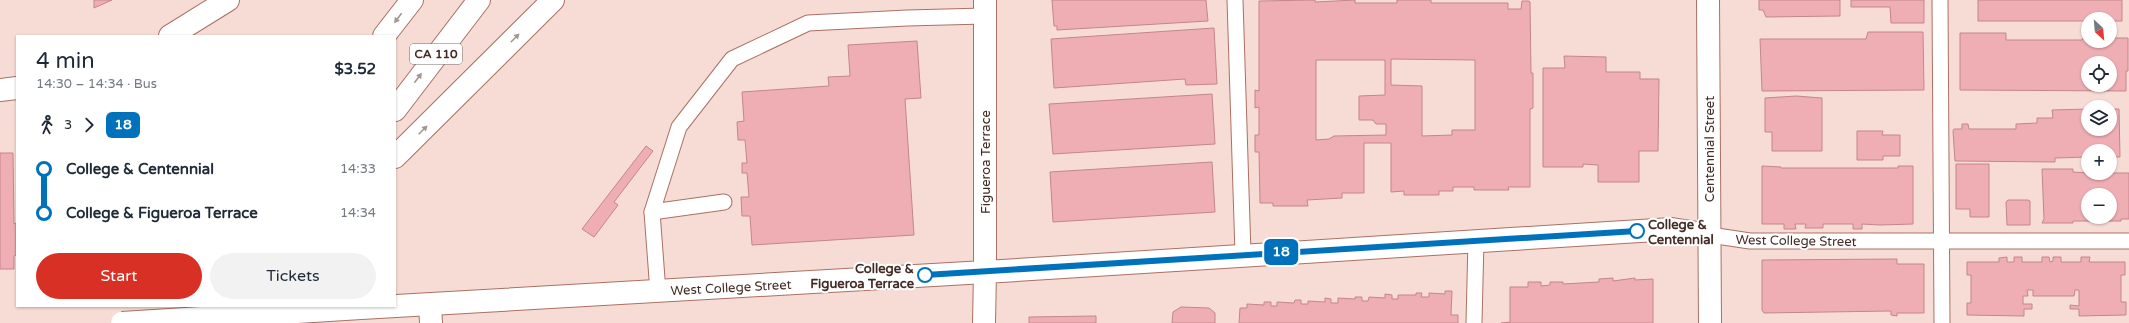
<!DOCTYPE html>
<meta charset="utf-8">
<style>
body{margin:0;font-family:"Varela Round",sans-serif;background:#f2f2f3;color:#1f2937;height:100vh;display:flex;flex-direction:column;font-size:15px;white-space:nowrap}
*{box-sizing:border-box;margin:0}
p{font-size:13px;color:#747a83}
.icon{flex:none;width:22px;height:22px;fill:none;stroke:currentColor;stroke-width:2;stroke-linecap:round;stroke-linejoin:round}
.map{position:relative;flex:1;overflow:hidden}
.drawer{position:absolute;left:16px;top:35px;width:380px;height:272px;display:flex;flex-direction:column;background:#fff;border-radius:0px;box-shadow:0 1px 3px #0004}
.drawer>*{flex:none}
.badge{padding:0 8px;border-radius:6px;font-size:14px;line-height:26px}
.needle{width:26px;rotate:154deg}
.buttons{position:absolute;left:2081px;top:12px;display:grid;gap:8px}
.buttons a{display:grid;place-items:center;width:36px;height:36px;border-radius:50%;background:#fff;box-shadow:0 1px 3px #0004;font-size:20px}
.map>.badge{position:absolute;translate:-50% -50%;box-shadow:0 0 0 2px #fff}
.legs{display:flex;align-items:center;gap:6px;height:44px;padding:0 20px;font-size:13px}
.legs p{margin-inline-start:auto}
.headline{display:flex;align-items:center;justify-content:space-between;height:68px;padding:0 20px}
h1{font-size:22px;font-weight:600;line-height:30px}
.cta{display:flex;gap:8px;margin-top:auto;padding:8px 20px}
.cta a{flex:1;height:46px;border-radius:24px;background:#d93025;color:#fff;font-size:16px;font-weight:600;line-height:46px;text-align:center}
.cta a+a{background:#f2f2f3;color:#1f2937}
ul{padding:0 20px;list-style:none}
li{display:flex;align-items:center;gap:14px;height:44px;font-size:15px}
li i{display:grid;place-items:center;width:6px;height:100%;margin:0 5px;background:currentColor}
li i::after{content:'';width:10px;height:10px;margin:-5px;border:3px solid;border-radius:50%;background:#fff}
li p{margin-inline-start:auto}
li:first-child i{background:linear-gradient(#0000 50%,currentColor 0)}
li:last-child i{background:linear-gradient(currentColor 50%,#0000 0)}
.map>svg:first-child{display:block}
.building{fill:#efaeb3;stroke:#c4868a;fill-rule:evenodd}
.lines{fill:none;stroke-linecap:round;stroke-linejoin:round}
.lane-casing{stroke:#aa7163;stroke-width:17}
.street-casing{stroke:#aa7163;stroke-width:24}
.secondary-casing{stroke:#aa7163;stroke-width:24}
.highway-casing{stroke:#aa7163;stroke-width:24}
.lane{stroke:#fff;stroke-width:15}
.street{stroke:#fff;stroke-width:22}
.secondary{stroke:#fff;stroke-width:22}
.highway{stroke:#fff;stroke-width:22}
.secondary-bridge-casing{stroke:#aa7163;stroke-width:24;stroke-linecap:butt}
.secondary-bridge{stroke:#fff;stroke-width:22}
.oneway{fill:#a29592}
.line-1-casing{stroke:#fff;stroke-width:9}
.line-1{stroke:#0072bc;stroke-width:6}
.stop-1-dot{fill:#fff;stroke:#0072bc;stroke-width:2}
.labels{text-anchor:middle;stroke-width:4;stroke-linejoin:round;paint-order:stroke}
.shield{fill:#fff;stroke:#7c6b66;stroke-width:1}
.shield-label{font-size:12px;font-weight:bold;fill:#442b25}
.street-label{font-size:13px;fill:#442b25;stroke:#fff}
.stop-label{font-size:13px;font-weight:bold;fill:#442b25;stroke:#fff;text-anchor:start}
</style>
<div class="map">
<svg width="2129" height="323" viewBox="0 0 2129 323">
<rect width="100%" height="100%" fill="#f7dcd6"/>
<!-- building -->
<g class="building">
<path d="M94 0H112L94 8Z"/>
<path d="M1052 0H1206L1208 21 1057 30V26H1054Z"/>
<path d="M1315 0V2L1355 0V3H1397V0H1431V3H1508V9H1521L1522 1H1529L1530 2 1531 73H1533V108L1530 109V187H1508L1509 190H1474V187H1453V191H1439V195H1404V191L1391 192V143H1364V193H1342V198L1307 200 1308 206H1273V203H1260L1259 152H1255V135H1259V107L1255 108V90L1259 91V1ZM1391 59 1475 60V130H1452V135L1422 136V86L1391 85ZM1316 60H1385V95L1359 96V120H1373L1376 124H1386V135L1334 136 1329 139 1316 140Z"/>
<path d="M1759 0H1840V16L1766 17 1763 10H1759Z"/>
<path d="M1851 0H1924V23H1891L1890 7H1851Z"/>
<path d="M1978 0H2122V21H2110V19H2088V21H1978Z"/>
<path d="M1214 28 1217 84 1186 85 1185 79 1054 88 1051 39Z"/>
<path d="M1868 32H1923L1924 90 1762 91 1760 39H1866Z"/>
<path d="M1960 33H2006V40H2082L2083 38H2088V41H2110V38H2128V71H2126V91L1960 90ZM2088 63H2110V85H2088Z"/>
<path d="M917 41 921 98 905 99 914 235 752 245 750 216H742L741 197H749L747 173H742V163H747L745 140H738L737 122 744 121 742 92 829 86 828 77 850 76 848 45Z"/>
<path d="M1564 56 1606 57V72H1640V79H1659L1658 151H1639V182H1598V165L1583 164V167H1543V68H1565Z"/>
<path d="M1212 94 1215 144 1053 154 1049 104Z"/>
<path d="M1796 96 1822 98V151H1772V132H1765V98Z"/>
<path d="M2088 109V129H2110V109H2119L2120 157H2110V151H2088V157L2055 158V162L1955 161 1953 131 1954 129H1962V124H1968L1969 129H2016V124L2037 123V118H2053L2052 110Z"/>
<path d="M1857 131H1883L1882 135H1900V156H1883V160H1857Z"/>
<path d="M646 146 653 151 614 202 618 205 594 237 582 229Z"/>
<path d="M0 153H13L14 224 16 223V255L14 256V269H0Z"/>
<path d="M1212 162 1215 212 1053 222 1050 172Z"/>
<path d="M1956 164H1989V217H1970V209H1956Z"/>
<path d="M1762 166 1781 167V168H1898V166H1913V224L1880 225 1862 224V229H1853V224H1823V228H1805L1806 224H1795L1796 229H1784V224H1762Z"/>
<path d="M2042 169H2073V172L2088 173H2129V219H2121V221H2073V223H2042L2044 219ZM2088 195H2110V217H2088Z"/>
<path d="M2008 200H2028L2030 201V225H2007L2006 202Z"/>
<path d="M2007 257V262H2014V257H2022V262H2042V257H2049L2050 262 2053 261V257H2061V262H2081V257H2090L2089 262H2125V275H2121V302H2126V315L2079 316V309H2070V305L2079 306V290H2075L2074 296H2033V290H2027L2028 296H2023V304H2032V309H2024V316L1967 315V303H1971V275H1967V262H1999V258Z"/>
<path d="M1897 259V264H1924V313H1897V316L1891 315V311L1764 313 1762 310V260Z"/>
<path d="M1613 278V281L1635 278V280L1653 279V323H1501L1510 322V287H1528V282H1541V286L1550 285V282H1563V284L1599 282V279Z"/>
<path d="M1445 291H1452L1451 315H1458V323H1239L1240 308H1247V304L1264 305V302H1271V306H1277V302L1294 303 1295 300H1301V304H1308V301L1325 302V298L1331 299V303H1338V298L1355 299V297H1362V301H1368L1369 297 1385 298V294L1392 295V299H1398V295H1416V293H1422L1421 297H1429V293L1445 294Z"/>
<path d="M1181 307 1209 308 1215 313V323H1172L1173 312Z"/>
<path d="M1096 316V323H1029V317Z"/>
</g>
<g class="lines">
<!-- lane casing -->
<g class="lane-casing">
<g id="lane">
<path d="M1235 0 1243 254"/>
<path d="M1940 0 1942 323"/>
<path d="M724 202 652 212 679 127 732 59 808 23 907 18 984 16"/>
<path d="M652 212 658 292"/>
<path d="M1710 235 1750 241H2129"/>
<path d="M1474 323 1476 240"/>
</g>
</g>
<!-- street casing -->
<g class="street-casing">
<g id="street">
<path d="M1708 0 1710 323"/>
<path d="M170 36 228 0"/>
<path d="M0 90 17 88"/>
<path d="M430 305 431 323"/>
<path d="M984 323 985 272 1672 229 1710 235"/>
</g>
</g>
<!-- secondary casing -->
<g class="secondary-casing">
<path id="secondary" d="M361 308 985 272V0"/>
</g>
<!-- highway casing -->
<g class="highway-casing">
<g id="highway">
<path d="M384 36 412 0"/>
<path d="M395 110 479 0"/>
<path d="M395 157 553 0"/>
</g>
</g>
<!-- lane -->
<use href="#lane" class="lane"/>
<!-- street -->
<use href="#street" class="street"/>
<!-- secondary -->
<use href="#secondary" class="secondary"/>
<!-- highway -->
<use href="#highway" class="highway"/>
<!-- secondary-bridge casing -->
<g class="secondary-bridge-casing">
<path id="secondary-bridge" d="M122 323 361 308"/>
</g>
<!-- secondary-bridge -->
<use href="#secondary-bridge" class="secondary-bridge"/>
</g>
<!-- one-way arrows -->
<defs><path id="oneway-solid" d="M-6-.8H1V-3.2L6.5 0L1 3.2V.8H-6Z"/></defs>
<g class="oneway">
<use href="#oneway-solid" transform="translate(398 18) rotate(127)"/>
<use href="#oneway-solid" transform="translate(515 38) rotate(-45)"/>
<use href="#oneway-solid" transform="translate(418 78) rotate(-53)"/>
<use href="#oneway-solid" transform="translate(423 130) rotate(-45)"/>
</g>
<g class="lines">
<!-- line-1 casing -->
<g class="line-1-casing">
<path id="line-1" d="M925 275 1637 231"/>
</g>
<!-- line-1 -->
<use href="#line-1" class="line-1"/>
</g>
<!-- markers -->
<g class="stop-1-dot">
<circle cx="1637" cy="231" r="7"/>
<circle cx="925" cy="275" r="7"/>
</g>
<g class="labels">
<!-- shield labels -->
<rect class="shield" x="410" y="44" width="52" height="20" rx="3"/>
<g class="shield-label">
<text x="436" y="58">CA 110</text>
</g>
<!-- street labels -->
<g class="street-label">
<text transform="translate(1709 149) rotate(-90)" y="5">Centennial Street</text>
<text transform="translate(985 162) rotate(-90)" y="5">Figueroa Terrace</text>
<text transform="translate(1796 240) rotate(1)" y="5">West College Street</text>
<text transform="translate(731 287) rotate(-3)" y="5">West College Street</text>
</g>
<!-- stop labels -->
<g class="stop-label">
<text x="1648" y="229">College &amp;<tspan x="1648" dy="15">Centennial</tspan></text>
<text x="914" y="273" text-anchor="end">College &amp;<tspan x="914" dy="15">Figueroa Terrace</tspan></text>
</g>
</g>
</svg>
<div class="buttons">
<a><svg class="needle" viewBox="-14 -14 28 28"><path d="M0-13l5 13h-10z" fill="#e53935"/><path d="M0 13l5-13h-10z" fill="#747a83"/></svg></a>
<a><svg class="icon" aria-label="locate" viewBox="0 0 24 24"><circle cx="12" cy="12" r="6"/><path d="M12 2v4M12 18v4M2 12h4M18 12h4"/></svg></a>
<a><svg class="icon" aria-label="layers" viewBox="0 0 24 24"><path d="M12 4l9 5-9 5-9-5zM3 14l9 5 9-5"/></svg></a>
<a>+</a>
<a>−</a>
</div>
<b class="badge" style="left:1281px;top:252px;background:#0072bc;color:#fff">18</b>
<section class="drawer">
<div class="headline"><div><h1>4 min</h1><p>14:30 – 14:34 · Bus</p></div><b>$3.52</b></div>
<div class="legs"><svg class="icon" aria-label="walk" viewBox="0 0 24 24"><circle cx="13" cy="4" r="2"/><path d="M13 8l-2 6 4 7M11 14l-3 7M7 12l3-4h3l4 4"/></svg>3<svg class="icon" aria-label="forward" viewBox="0 0 24 24"><path d="M9 5l7 7-7 7"/></svg><b class="badge" style="background:#0072bc;color:#fff">18</b></div>
<ul>
<li><i style="color:#0072bc"></i><b>College &amp; Centennial</b><p>14:33</p></li>
<li><i style="color:#0072bc"></i><b>College &amp; Figueroa Terrace</b><p>14:34</p></li>
</ul>
<div class="cta"><a>Start</a><a>Tickets</a></div>
</section>
</div>
